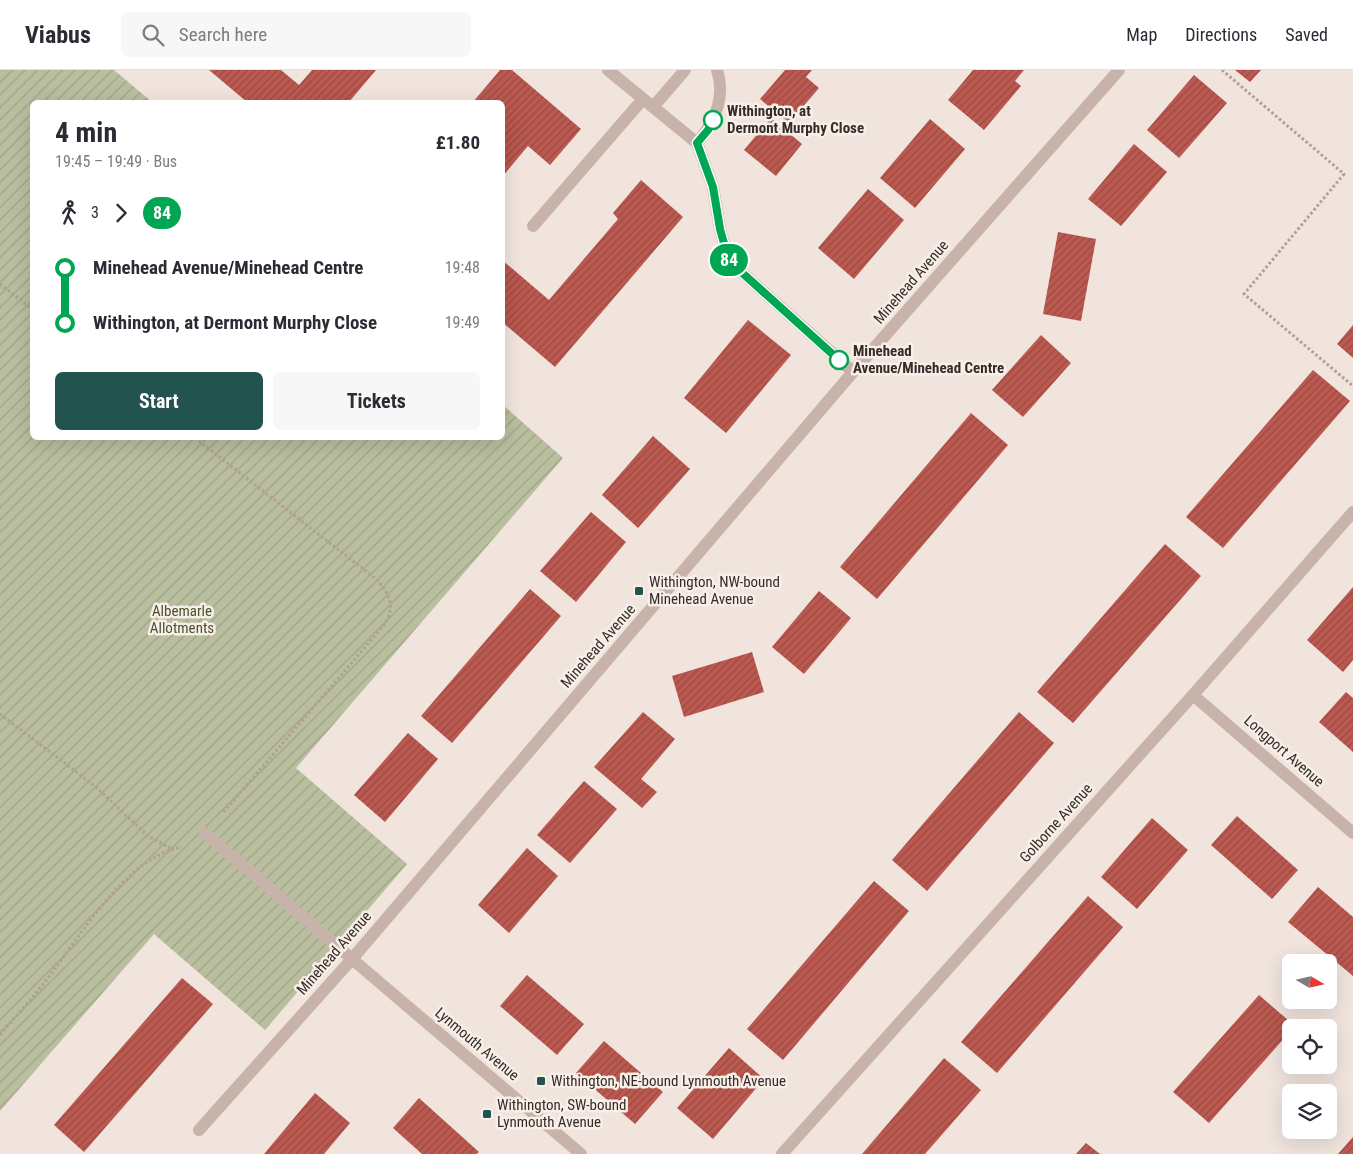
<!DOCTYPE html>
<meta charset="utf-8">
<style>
body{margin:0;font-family:"Roboto Condensed",sans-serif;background:#f7f7f7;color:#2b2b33;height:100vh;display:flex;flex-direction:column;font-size:19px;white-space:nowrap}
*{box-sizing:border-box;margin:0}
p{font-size:16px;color:#7c7c81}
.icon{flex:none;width:28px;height:28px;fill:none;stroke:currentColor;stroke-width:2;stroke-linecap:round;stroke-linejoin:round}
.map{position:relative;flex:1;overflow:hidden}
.details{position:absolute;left:30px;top:30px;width:475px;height:340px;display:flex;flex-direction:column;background:#fff;border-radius:8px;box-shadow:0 5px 20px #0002}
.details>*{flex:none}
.badge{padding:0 10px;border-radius:16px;font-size:18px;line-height:32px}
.needle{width:32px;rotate:99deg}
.fabs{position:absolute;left:1282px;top:884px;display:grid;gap:10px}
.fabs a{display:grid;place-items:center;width:55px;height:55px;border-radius:8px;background:#fff;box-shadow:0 5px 20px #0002;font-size:25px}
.map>.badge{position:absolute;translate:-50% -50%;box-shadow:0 0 0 2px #fff}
.legs{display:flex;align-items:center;gap:8px;height:55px;padding:0 25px;font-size:16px}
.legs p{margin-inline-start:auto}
.overview{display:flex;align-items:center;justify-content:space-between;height:85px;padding:0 25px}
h1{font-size:28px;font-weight:700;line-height:38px}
.action{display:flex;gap:10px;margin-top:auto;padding:10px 25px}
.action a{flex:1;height:58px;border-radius:8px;background:#22534e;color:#fff;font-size:20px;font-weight:700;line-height:58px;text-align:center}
.action a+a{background:#f7f7f7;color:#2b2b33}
ul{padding:0 25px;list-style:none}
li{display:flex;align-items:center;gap:18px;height:55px;font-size:19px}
li i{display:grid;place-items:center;width:8px;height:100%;margin:0 6px;background:currentColor}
li i::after{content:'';width:12px;height:12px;margin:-6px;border:4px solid;border-radius:50%;background:#fff}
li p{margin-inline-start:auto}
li:first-child i{background:linear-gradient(#0000 50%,currentColor 0)}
li:last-child i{background:linear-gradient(currentColor 50%,#0000 0)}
header{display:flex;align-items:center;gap:30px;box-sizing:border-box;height:70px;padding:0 25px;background:#fff;border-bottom:1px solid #e1e1e2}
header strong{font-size:24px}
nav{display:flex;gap:28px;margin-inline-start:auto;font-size:18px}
.search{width:350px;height:45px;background:#f7f7f7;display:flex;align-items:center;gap:12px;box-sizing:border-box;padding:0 18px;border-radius:8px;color:#7c7c81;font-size:19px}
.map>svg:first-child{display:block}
.garden{fill:url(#garden-furrows)}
.building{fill:url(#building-hatch)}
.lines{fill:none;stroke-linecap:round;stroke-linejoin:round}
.path{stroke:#b39d94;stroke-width:3;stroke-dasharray:2.5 2.5;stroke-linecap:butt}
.lane{stroke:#c7b3aa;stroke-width:12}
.street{stroke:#c7b3aa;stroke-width:12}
.line-1-casing{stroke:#fff;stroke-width:11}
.line-1{stroke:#00a651;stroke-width:8}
.stop-1-dot{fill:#fff;stroke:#00a651;stroke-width:2.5}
.poi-dot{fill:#22534e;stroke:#f8efe9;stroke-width:2}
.labels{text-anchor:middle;stroke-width:5;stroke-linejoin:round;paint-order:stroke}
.stop-label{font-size:15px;font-weight:bold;fill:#352b29;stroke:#f8efe9;text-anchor:start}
.street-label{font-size:15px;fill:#352b29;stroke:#f8efe9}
.poi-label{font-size:15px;fill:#352b29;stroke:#f8efe9;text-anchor:start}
.park-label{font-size:15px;fill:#4a512f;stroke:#f8efe9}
</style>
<header>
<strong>Viabus</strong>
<div class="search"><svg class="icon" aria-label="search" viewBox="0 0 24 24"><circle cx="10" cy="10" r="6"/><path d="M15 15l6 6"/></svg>Search here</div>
<nav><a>Map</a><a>Directions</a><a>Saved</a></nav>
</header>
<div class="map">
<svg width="1353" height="1084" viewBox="0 0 1353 1084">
<defs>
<pattern id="garden-furrows" width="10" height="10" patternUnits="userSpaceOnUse" patternTransform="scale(1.25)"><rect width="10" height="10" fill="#b8be9e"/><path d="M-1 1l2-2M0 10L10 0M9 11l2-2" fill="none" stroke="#9fa388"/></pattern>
<pattern id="building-hatch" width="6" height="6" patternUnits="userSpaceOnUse" patternTransform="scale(1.25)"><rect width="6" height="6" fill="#bb5950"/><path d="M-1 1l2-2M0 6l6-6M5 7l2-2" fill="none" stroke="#994a42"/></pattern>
</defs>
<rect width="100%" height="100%" fill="#f0e4dd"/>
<!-- garden -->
<path class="garden" d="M0 0H114L152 32H32V368H502L503 335 563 388 296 698 407 794 265 960 154 864 0 1041Z"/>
<!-- building -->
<g class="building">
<path d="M209 0H281L299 15 312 0H376L349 32H247Z"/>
<path d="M500 0H512L581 59 550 95 528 76 502 107V32H473Z"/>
<path d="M785 0H812L806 7 819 18 789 53 760 29Z"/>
<path d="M973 0H1024L1015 11 1021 16 984 60 948 30Z"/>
<path d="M1235 0H1261L1250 12Z"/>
<path d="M1194 5 1227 33 1179 88 1147 60Z"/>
<path d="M771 48 802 74 776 106 744 80Z"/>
<path d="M930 49 965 79 915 138 880 108Z"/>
<path d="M1134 74 1167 102 1121 156 1088 129Z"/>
<path d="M641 110 683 147 555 297 502 252V190L549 230 618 149 613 143Z"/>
<path d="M868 119 904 150 854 209 818 178Z"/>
<path d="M1058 162 1096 169 1081 251 1043 244Z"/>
<path d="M748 250 791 285 726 363 684 328Z"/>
<path d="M1353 255V288L1337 274Z"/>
<path d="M1041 265 1071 293 1023 347 992 320Z"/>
<path d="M1313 300 1350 331 1223 478 1186 447Z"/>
<path d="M971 343 1008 375 877 529 840 497Z"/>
<path d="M653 366 690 399 638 458 602 425Z"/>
<path d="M591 442 626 472 576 532 540 501Z"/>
<path d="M1165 474 1201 506 1073 653 1037 622Z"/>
<path d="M1353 517V590L1343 602 1307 570Z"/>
<path d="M530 519 561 546 452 673 421 646Z"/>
<path d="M819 521 851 548 804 604 772 577Z"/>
<path d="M752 582 764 622 684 647 672 606Z"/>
<path d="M1346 622 1353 628V682L1319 652Z"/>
<path d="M643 642 675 669 641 709 657 722 642 738 594 697Z"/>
<path d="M1019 642 1054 673 927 821 892 790Z"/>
<path d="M408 663 438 689 385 752 354 725Z"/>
<path d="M584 711 617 739 570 793 537 765Z"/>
<path d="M1237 746 1298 800 1272 829 1211 775Z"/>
<path d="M1152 748 1188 780 1137 839 1101 807Z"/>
<path d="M527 778 558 806 509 863 478 835Z"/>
<path d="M874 811 909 841 783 990 747 959Z"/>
<path d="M1318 817 1353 847V906L1288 852Z"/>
<path d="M1088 826 1123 857 997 1003 961 972Z"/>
<path d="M527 905 584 954 557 985 500 936Z"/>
<path d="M182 908 213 934 84 1082 54 1055Z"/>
<path d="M1259 925 1295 956 1209 1053 1173 1022Z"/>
<path d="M604 971 663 1022 635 1054 576 1003Z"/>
<path d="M729 978 764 1009 713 1069 677 1038Z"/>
<path d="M944 988 981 1020 925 1084H862Z"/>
<path d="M315 1023 350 1053 324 1084H264Z"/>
<path d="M419 1028 479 1082 476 1084H422L393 1058Z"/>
<path d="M1353 1067V1084H1338Z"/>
<path d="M1086 1073 1100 1084H1076Z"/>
</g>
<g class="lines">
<!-- path -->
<g class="path">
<path d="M1222 0 1344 104 1244 224 1353 316"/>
<path d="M0 214 32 239"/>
<path d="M195 368 376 509C390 524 396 537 384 555L222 744"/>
<path d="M0 644 96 717 148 766 172 779"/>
<path d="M0 965C15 947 30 931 44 913 79 869 125 787 182 777"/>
</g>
<!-- lane -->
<g class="lane">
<path d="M653 37 685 0"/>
<path d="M697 73C714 53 726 27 717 0"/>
<path d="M533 156 643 29"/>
<path d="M205 763 352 889"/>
</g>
<!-- street -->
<g class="street">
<path d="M608 0 697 73 713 117 720 159 729 191 853 302"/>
<path d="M1193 625 1353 763"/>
<path d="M352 889 581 1084"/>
<path d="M199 1060 352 889 853 302 1119 0"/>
<path d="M782 1084 1193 625 1353 442"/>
</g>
</g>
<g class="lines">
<!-- line-1 casing -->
<g class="line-1-casing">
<path id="line-1" d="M713 50 708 60 697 73 713 117 720 159 729 191 839 290"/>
</g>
<!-- line-1 -->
<use href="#line-1" class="line-1"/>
</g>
<!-- markers -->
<g class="stop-1-dot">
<circle cx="713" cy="50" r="9"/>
<circle cx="839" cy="290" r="9"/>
</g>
<g class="poi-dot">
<rect x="634" y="516" width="10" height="10" rx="2.5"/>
<rect x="536" y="1006" width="10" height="10" rx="2.5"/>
<rect x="482" y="1039" width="10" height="10" rx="2.5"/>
</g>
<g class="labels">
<!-- stop labels -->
<g class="stop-label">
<text x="727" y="46">Withington, at<tspan x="727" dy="17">Dermont Murphy Close</tspan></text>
<text x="853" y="286">Minehead<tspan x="853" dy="17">Avenue/Minehead Centre</tspan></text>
</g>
<!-- street labels -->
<g class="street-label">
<text transform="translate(911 212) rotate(-49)" y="5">Minehead Avenue</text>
<text transform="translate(598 576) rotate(-49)" y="5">Minehead Avenue</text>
<text transform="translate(1284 681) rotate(41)" y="5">Longport Avenue</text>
<text transform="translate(1056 753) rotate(-48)" y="5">Golborne Avenue</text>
<text transform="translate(334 883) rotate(-49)" y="5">Minehead Avenue</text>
<text transform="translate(477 974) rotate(40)" y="5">Lynmouth Avenue</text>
</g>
<!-- poi labels -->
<g class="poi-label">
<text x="649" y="517">Withington, NW-bound<tspan x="649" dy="17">Minehead Avenue</tspan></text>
<text x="551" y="1016">Withington, NE-bound Lynmouth Avenue</text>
<text x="497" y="1040">Withington, SW-bound<tspan x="497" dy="17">Lynmouth Avenue</tspan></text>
</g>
<!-- park labels -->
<g class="park-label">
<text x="182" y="546">Albemarle<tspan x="182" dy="17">Allotments</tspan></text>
</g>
</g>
</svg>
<div class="fabs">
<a><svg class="needle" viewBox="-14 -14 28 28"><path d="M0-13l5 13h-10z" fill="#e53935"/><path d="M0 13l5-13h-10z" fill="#7c7c81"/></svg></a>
<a><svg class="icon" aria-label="locate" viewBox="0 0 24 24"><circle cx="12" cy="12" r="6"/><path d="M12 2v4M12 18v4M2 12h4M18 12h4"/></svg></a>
<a><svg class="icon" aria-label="layers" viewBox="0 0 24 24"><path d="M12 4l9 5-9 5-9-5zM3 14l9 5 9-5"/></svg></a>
</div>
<b class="badge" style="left:729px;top:190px;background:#00a651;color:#fff">84</b>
<section class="details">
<div class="overview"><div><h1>4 min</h1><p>19:45 – 19:49 · Bus</p></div><b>£1.80</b></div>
<div class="legs"><svg class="icon" aria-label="walk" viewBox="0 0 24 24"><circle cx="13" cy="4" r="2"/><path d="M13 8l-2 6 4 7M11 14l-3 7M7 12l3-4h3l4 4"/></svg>3<svg class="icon" aria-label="forward" viewBox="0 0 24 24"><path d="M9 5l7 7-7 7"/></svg><b class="badge" style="background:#00a651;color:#fff">84</b></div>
<ul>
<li><i style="color:#00a651"></i><b>Minehead Avenue/Minehead Centre</b><p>19:48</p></li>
<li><i style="color:#00a651"></i><b>Withington, at Dermont Murphy Close</b><p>19:49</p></li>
</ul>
<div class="action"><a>Start</a><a>Tickets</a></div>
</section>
</div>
